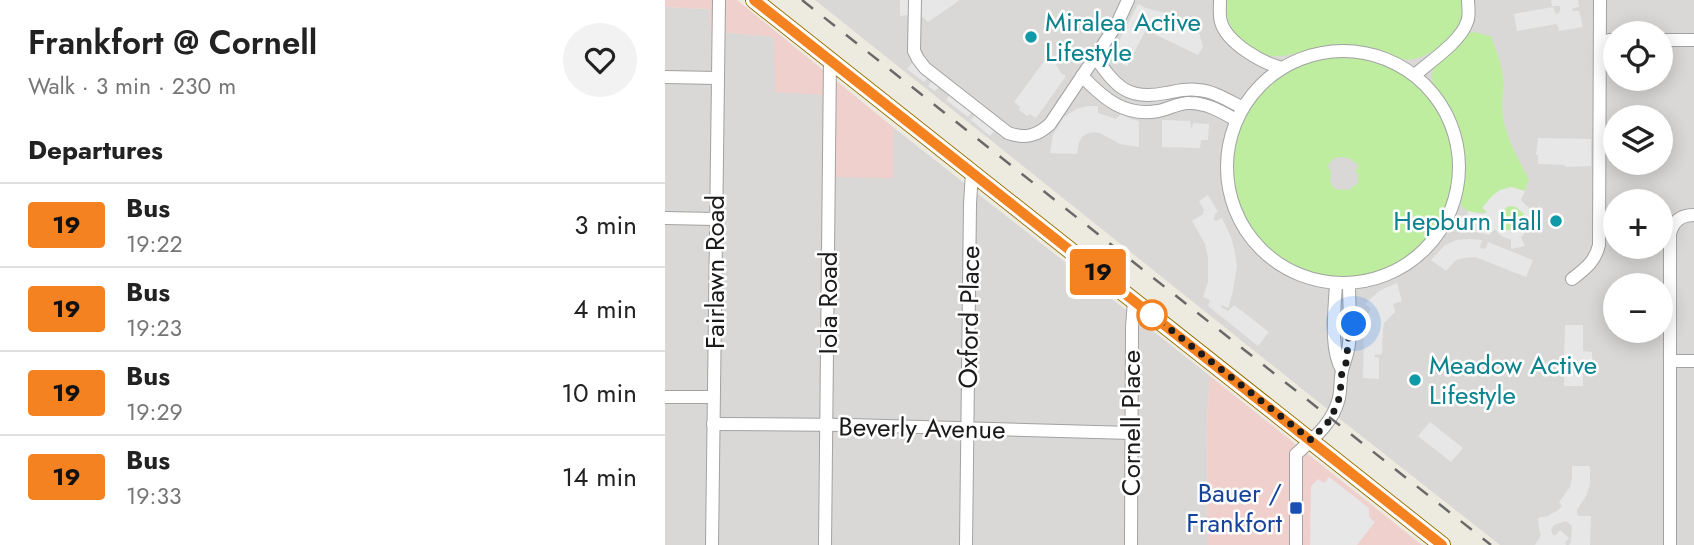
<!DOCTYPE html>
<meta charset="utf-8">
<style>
body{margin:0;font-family:Jost,sans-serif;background:#f2f2f2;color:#222;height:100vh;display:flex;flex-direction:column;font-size:26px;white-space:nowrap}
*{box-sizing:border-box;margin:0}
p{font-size:23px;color:#767676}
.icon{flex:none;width:38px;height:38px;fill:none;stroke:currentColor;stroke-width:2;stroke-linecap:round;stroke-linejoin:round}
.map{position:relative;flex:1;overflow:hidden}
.side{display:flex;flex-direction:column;background:#fff;width:665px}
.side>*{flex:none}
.badge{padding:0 14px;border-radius:5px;font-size:24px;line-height:46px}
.controls{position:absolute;left:938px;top:21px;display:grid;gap:14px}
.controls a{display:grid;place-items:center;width:70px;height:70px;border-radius:50%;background:#fff;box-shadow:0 4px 18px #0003;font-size:35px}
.you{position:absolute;width:35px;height:35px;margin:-18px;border:5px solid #fff;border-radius:50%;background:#1a73e8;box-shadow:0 0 0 10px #1a73e833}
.map>.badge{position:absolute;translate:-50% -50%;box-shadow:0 0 0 4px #fff}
h2{padding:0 28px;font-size:26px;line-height:63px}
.round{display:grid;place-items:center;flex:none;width:74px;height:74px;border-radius:37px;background:#f2f2f2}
.summary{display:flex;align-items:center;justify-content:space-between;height:119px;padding:0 28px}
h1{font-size:33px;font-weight:600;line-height:52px}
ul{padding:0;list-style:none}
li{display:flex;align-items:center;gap:21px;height:84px;padding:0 28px;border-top:2px solid #e0e0e0}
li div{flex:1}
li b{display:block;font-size:26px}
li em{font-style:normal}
li .badge{min-width:77px;font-weight:700;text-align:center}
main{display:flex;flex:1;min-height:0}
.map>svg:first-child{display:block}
.residential{fill:#d9d8d7;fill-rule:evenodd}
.commercial{fill:#f0d0cc}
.grass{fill:#bfeda0;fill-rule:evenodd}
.parking{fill:#e7e7e7;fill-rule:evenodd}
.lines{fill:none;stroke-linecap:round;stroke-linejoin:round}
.minor-casing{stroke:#a2a2a2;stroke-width:14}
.major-casing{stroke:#916c00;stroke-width:18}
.minor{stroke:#fff;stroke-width:12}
.major{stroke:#ffd992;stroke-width:16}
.rail{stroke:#696969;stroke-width:2.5;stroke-dasharray:14 14;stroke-linecap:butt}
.line-casing{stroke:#fff;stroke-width:16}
.line{stroke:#f58220;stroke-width:10}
.walk{stroke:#1b1b1b;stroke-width:7;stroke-dasharray:0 12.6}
.culture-dot{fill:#0f9aa8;stroke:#fff;stroke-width:2.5}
.stop-dot{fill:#fff;stroke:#f58220;stroke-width:3.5}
.transit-dot{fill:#1a4fb4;stroke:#fff;stroke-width:2.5}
.labels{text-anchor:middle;stroke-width:5;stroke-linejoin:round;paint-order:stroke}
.culture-label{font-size:26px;fill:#0d838f;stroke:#fff;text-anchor:start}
.street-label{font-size:26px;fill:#1b1b1b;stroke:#fff}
.transit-label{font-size:26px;fill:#164399;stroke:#fff;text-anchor:end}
</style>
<main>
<section class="side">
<div class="summary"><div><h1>Frankfort @ Cornell</h1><p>Walk · 3 min · 230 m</p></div><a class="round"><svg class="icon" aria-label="heart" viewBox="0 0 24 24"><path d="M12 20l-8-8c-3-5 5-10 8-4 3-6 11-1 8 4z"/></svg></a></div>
<h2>Departures</h2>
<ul>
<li><span class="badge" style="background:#f58220;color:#111">19</span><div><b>Bus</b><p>19:22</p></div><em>3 min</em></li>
<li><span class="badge" style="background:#f58220;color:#111">19</span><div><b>Bus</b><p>19:23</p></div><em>4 min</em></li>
<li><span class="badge" style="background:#f58220;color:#111">19</span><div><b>Bus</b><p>19:29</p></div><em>10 min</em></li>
<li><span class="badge" style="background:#f58220;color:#111">19</span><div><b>Bus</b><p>19:33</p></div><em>14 min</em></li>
</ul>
</section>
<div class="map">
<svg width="1029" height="545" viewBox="0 0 1029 545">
<rect width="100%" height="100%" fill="#edeadf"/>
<!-- residential -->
<g class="residential">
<path d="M150 0H1029V545H835L661 408ZM950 33H996V79H950ZM950 117H996V163H950ZM950 201H996V247H950ZM950 285H996V331H950Z"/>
<path d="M0 7 44 9 46 31 110 37 160 95 228 178V127L545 376 542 423 543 545H0Z"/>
</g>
<!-- commercial -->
<g class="commercial">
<path d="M0 0H72L228 127V178L161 177 160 95 110 92 109 37 45 31 44 9 0 7Z"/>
<path d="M545 376 757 545H543L542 423Z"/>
</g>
<!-- grass -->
<g class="grass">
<path d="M561 0H799C798 9 799 18 794 26 786 42 755 64 737 59 730 57 724 53 717 51 702 46 685 44 669 45 651 45 635 54 617 56 586 60 558 30 561 0Z"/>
<path d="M808 32C815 32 819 36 826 36 831 50 837 64 838 79 839 88 837 97 837 107 838 133 852 157 864 179L860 191 846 187 817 208 823 212 808 213 801 210 796 205 795 200 799 181V162L795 138 787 114 768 85 767 76 769 67 802 34Z"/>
<path d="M671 55C774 53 831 172 758 246 737 267 710 279 682 280 664 280 646 276 630 269 553 233 542 126 612 76 630 63 649 58 671 55ZM672 157 684 158 694 166 690 171 693 174V183L682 191 680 189 674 190 669 188 665 182 666 173 663 166 667 160Z"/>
<circle cx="847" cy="219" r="13"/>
</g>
<!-- parking -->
<g class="parking">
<path d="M235 0H295L263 22 258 17 244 18 242 15 235 16Z"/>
<path d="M886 0H913L914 7 908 8 907 10 908 11H914L918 27 894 31 893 26 891 24 852 31 849 14 888 7 890 13 893 14 895 11V6H887Z"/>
<path d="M473 4 481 8 529 21 528 28H533L538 47 533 55 481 30 462 66 445 58Z"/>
<path d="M383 56 388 59 396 73 401 76 371 118 365 114 362 116 354 110 355 107 349 102Z"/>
<path d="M256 59 336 122 325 136 306 120 311 114 308 111 303 117 281 100 286 93 276 85 270 91 263 86 268 79 264 76 259 82 242 69 247 63Z"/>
<path d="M423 106H433V113L451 119 456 114 466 119 474 121V147L455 144 435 133 429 132 421 134 417 137 414 142 412 154 385 153 388 135 398 118 411 109Z"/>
<path d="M497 120 525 121 526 128H527L528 123 544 124 543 140H536L535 148 497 147Z"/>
<path d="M873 138 926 139V166L900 167V165L873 164V155H871Z"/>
<path d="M846 187 860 191 856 200 865 209 867 214 865 228 856 237 860 246 846 249V240L836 236 830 229 824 235 817 233V224L815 225 814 233 799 229 803 211 818 214 822 212 817 208 827 196 835 190ZM843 206 851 207 859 214V222L852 230H841L834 221 835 214Z"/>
<path d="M543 195 553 212 550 214 549 220 551 221 557 218 566 237 570 252 572 267 567 295 563 308 556 305V307L563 311 569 305 604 332 593 346 543 306 545 300 538 297 543 282V257L540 244 527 221 538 214 539 210 534 201Z"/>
<path d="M804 239 817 240 815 247 817 249 821 248 823 242 868 260 861 277 810 257 799 258 791 260 781 271 766 260 779 246 791 240Z"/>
<path d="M732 283 737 301 728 304 730 312 719 323 718 330 717 354 709 355 710 357 714 358V379L698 378 699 332 702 317 706 309 700 304 714 291Z"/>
<path d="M900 325H918V351L927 352V364H920L918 366V386H899L900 360 906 361 908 358 906 357 899 356Z"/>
<path d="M765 422 798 448 786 462 753 436Z"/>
<path d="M907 466H925V485L921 496 912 510V514L914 516H926L925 545H904L906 542 907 526 901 521 889 525 886 530 888 535H891L895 530 904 538 900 543 901 545H870L876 535 874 530 873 518 882 516 892 511 897 506 894 502 905 487 907 478Z"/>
<path d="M664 477 704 508V517L710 522 692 545H645L646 486 653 479 659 483Z"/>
</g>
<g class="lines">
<!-- minor casing -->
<g class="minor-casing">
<g id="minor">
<path d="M250 0 249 51 253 59 260 68 343 133C360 139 372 136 385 124L452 24 463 0"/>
<path d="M555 0C555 7 554 16 556 22 562 43 597 63 617 68"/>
<path d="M944 40H950"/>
<path d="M996 40H1029"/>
<circle cx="678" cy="167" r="116"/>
<path d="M430 57C451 86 462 101 501 93 512 91 522 88 533 90 549 91 564 101 578 108"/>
<path d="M751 74C766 61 796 41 802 22 805 16 803 6 803 0"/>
<path d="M417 76C439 99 460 117 493 111 504 109 515 102 525 103 542 103 557 112 571 120"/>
<path d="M0 77 52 78"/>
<path d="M0 218 50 219"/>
<path d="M907 279C920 269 930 262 934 245L935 0"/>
<path d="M671 283C670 308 664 348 677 370"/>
<path d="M1005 361H1029"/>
<path d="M0 397H48"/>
<path d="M48 424 185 425 466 433"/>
<path d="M47 545 54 0"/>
<path d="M160 545 165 60"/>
<path d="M301 545 305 204 307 172"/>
<path d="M466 545 467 327 469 301"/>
<path d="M631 545V454C649 438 668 423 674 398 676 389 675 379 677 371 679 362 683 354 684 344 686 324 684 303 684 283"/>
<path d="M1005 545V234C1008 221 1016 215 1029 215"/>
</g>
</g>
<!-- major casing -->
<g class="major-casing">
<path id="major" d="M89 0 777 545"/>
</g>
<!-- minor -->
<use href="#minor" class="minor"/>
<!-- major -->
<use href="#major" class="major"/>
<!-- rail -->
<path class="rail" d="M137 0 826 545"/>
</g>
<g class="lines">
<!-- line casing -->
<g class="line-casing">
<path id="line" d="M89 0 777 545"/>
</g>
<!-- line -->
<use href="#line" class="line"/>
<!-- walk -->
<path class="walk" d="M487 315 646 440 664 421 672 405 675 395 677 370 681 363 684 335 689 324"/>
</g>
<!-- markers -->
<g class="culture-dot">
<circle cx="366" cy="37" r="7"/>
<circle cx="891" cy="221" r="7"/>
<circle cx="750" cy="380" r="7"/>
</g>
<circle class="stop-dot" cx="487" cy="315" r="14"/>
<rect class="transit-dot" x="624" y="501" width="14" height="14" rx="3.5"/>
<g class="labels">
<!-- culture labels -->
<g class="culture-label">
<text x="380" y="31">Miralea Active<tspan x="380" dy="30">Lifestyle</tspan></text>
<text x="877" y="230" text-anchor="end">Hepburn Hall</text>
<text x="764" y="374">Meadow Active<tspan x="764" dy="30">Lifestyle</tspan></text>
</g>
<!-- street labels -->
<g class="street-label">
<text transform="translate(50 272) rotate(-90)" y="9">Fairlawn Road</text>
<text transform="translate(163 303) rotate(-90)" y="9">Iola Road</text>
<text transform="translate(304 317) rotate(-89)" y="9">Oxford Place</text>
<text transform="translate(466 423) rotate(-90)" y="9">Cornell Place</text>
<text transform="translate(257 428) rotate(1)" y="9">Beverly Avenue</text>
</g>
<!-- transit labels -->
<g class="transit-label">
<text x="617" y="502">Bauer /<tspan x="617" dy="30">Frankfort</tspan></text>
</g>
</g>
</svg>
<div class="controls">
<a><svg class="icon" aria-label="locate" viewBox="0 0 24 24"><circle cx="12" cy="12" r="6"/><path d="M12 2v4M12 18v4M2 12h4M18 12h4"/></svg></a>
<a><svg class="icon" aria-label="layers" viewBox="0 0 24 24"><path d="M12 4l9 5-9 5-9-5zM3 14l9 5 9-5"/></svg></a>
<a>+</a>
<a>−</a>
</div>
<div class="you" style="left:689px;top:324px"></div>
<b class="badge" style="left:433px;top:272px;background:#f58220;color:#111">19</b>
</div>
</main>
